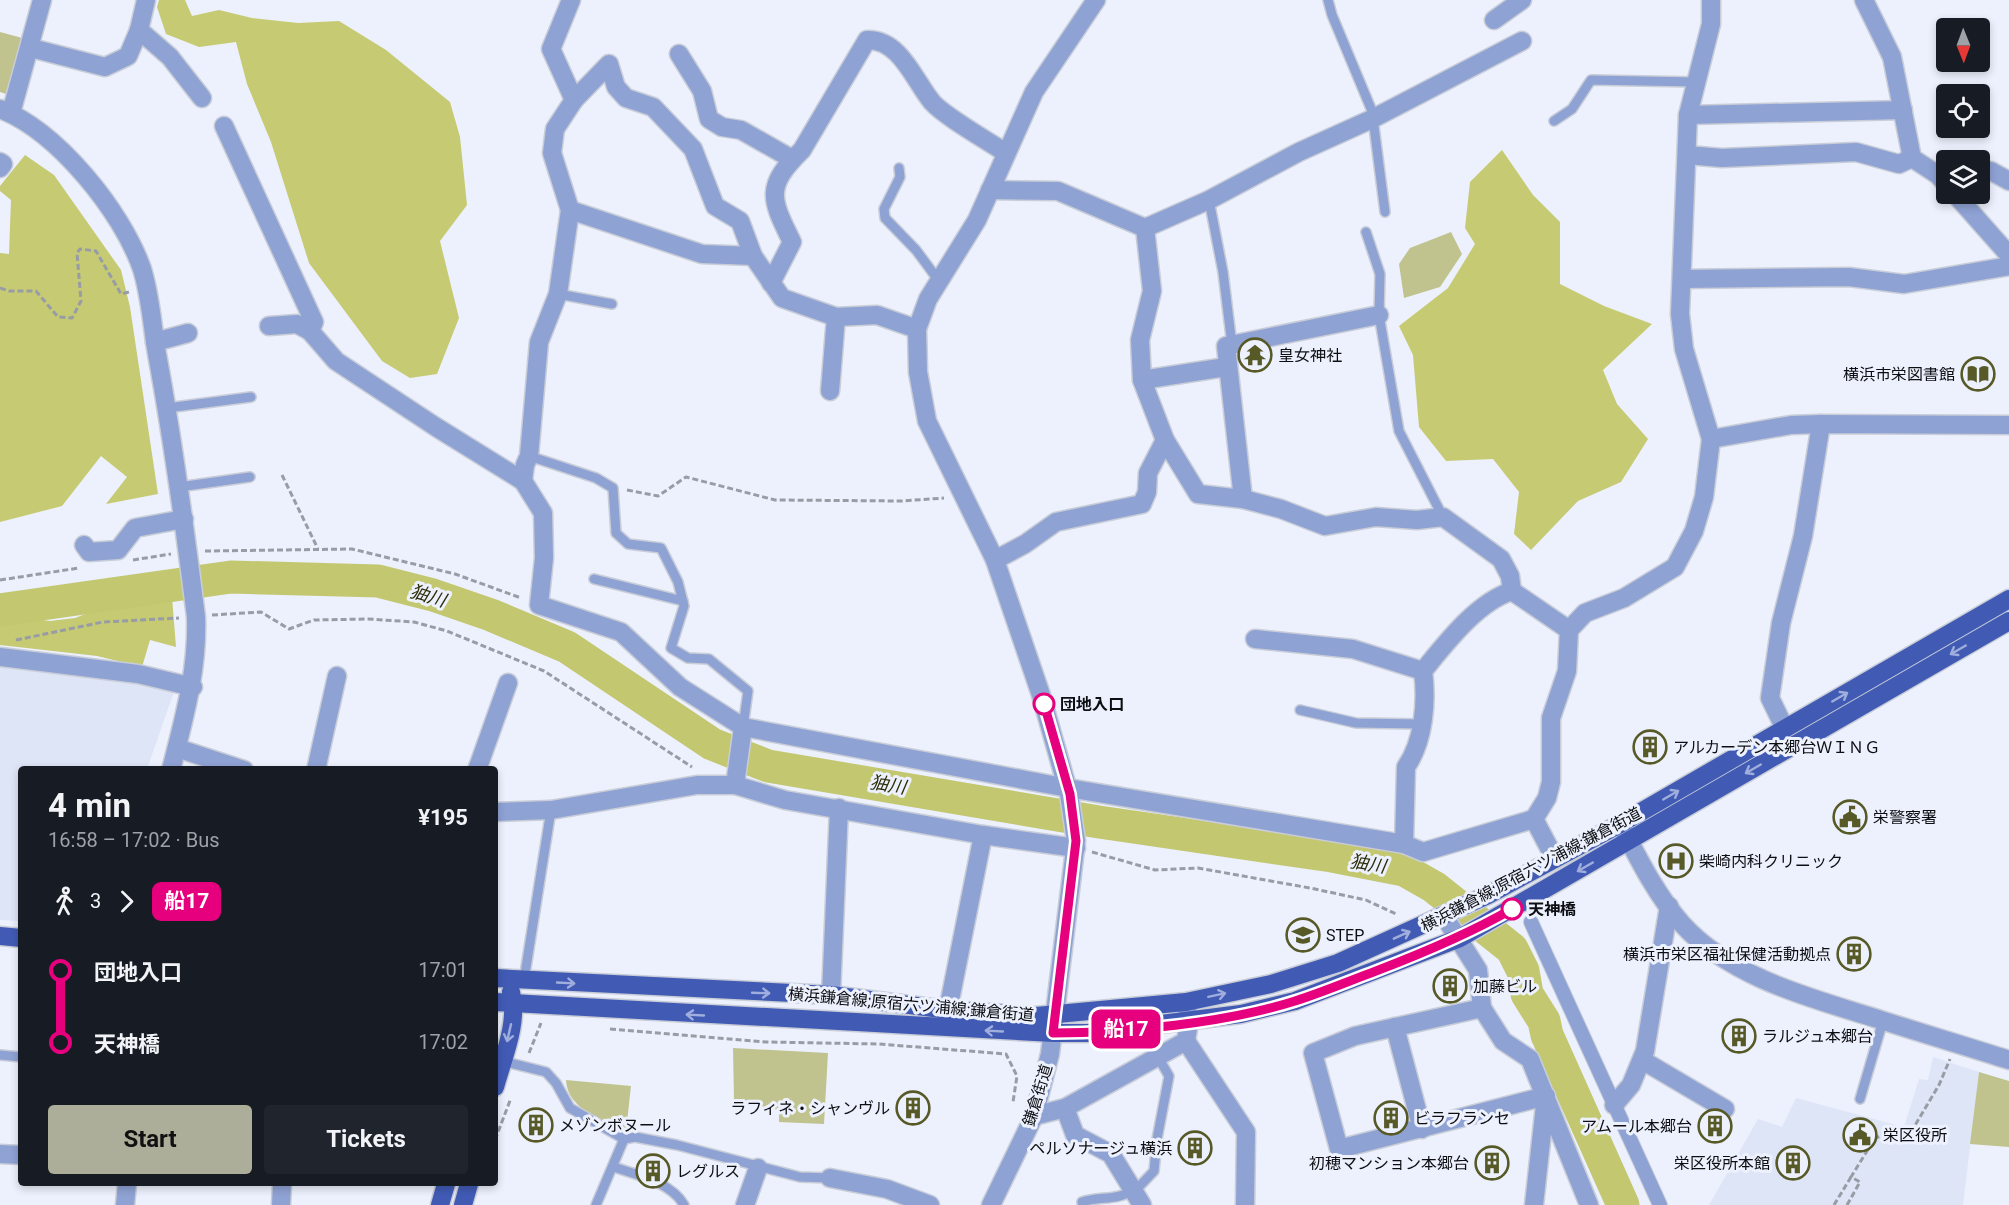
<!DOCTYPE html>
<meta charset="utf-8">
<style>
body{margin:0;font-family:Roboto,"Noto Sans JP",sans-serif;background:#20242c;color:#f1f3f6;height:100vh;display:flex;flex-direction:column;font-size:22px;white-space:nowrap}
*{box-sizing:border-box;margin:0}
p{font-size:20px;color:#9ea1a6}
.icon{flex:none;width:33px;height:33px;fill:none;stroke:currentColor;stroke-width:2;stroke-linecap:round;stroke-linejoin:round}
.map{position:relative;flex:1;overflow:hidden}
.sheet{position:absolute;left:18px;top:766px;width:480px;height:420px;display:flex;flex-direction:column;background:#171b24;border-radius:6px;box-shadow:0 3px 9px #0003}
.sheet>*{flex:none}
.badge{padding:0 12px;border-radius:9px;font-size:21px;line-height:39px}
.needle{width:39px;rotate:179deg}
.tools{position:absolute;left:1936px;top:18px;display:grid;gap:12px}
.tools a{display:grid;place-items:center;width:54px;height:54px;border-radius:6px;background:#171b24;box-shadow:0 3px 9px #0003;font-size:30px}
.map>.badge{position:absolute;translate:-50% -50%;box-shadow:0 0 0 3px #fff}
.legs{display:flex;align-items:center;gap:9px;height:66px;padding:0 30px;font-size:20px}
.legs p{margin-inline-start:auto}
.headline{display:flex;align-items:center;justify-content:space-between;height:102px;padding:0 30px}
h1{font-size:33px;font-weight:700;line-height:45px}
.button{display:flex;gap:12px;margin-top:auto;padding:12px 30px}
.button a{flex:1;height:69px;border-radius:6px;background:#acae99;color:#111;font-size:24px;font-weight:700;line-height:69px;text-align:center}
.button a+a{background:#20242c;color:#f1f3f6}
ul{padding:0 30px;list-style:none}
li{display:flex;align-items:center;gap:21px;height:72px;font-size:22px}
li i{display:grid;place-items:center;width:9px;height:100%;margin:0 8px;background:currentColor}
li i::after{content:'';width:15px;height:15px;margin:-8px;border:4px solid;border-radius:50%;background:#171b24}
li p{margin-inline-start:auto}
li:first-child i{background:linear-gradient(#0000 50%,currentColor 0)}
li:last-child i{background:linear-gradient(currentColor 50%,#0000 0)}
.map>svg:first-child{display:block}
.built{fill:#dee5f7}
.green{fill:#c0c38e}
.forest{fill:#c6ca72}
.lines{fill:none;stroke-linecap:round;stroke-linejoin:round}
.river{stroke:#c3c770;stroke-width:33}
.service-casing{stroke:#c8cdd7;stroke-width:12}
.pedestrian-casing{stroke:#c8cdd7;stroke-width:16}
.minor-casing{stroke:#c8cdd7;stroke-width:21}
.tertiary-casing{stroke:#c8cdd7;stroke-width:21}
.primary-casing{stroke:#c8cdd7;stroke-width:21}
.path{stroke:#989ca5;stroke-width:3;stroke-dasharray:6 3;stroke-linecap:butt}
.service{stroke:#8fa2d4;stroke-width:9}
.pedestrian{stroke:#8fa2d4;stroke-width:14}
.minor{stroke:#8fa2d4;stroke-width:18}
.tertiary{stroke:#8fa2d4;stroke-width:18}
.primary{stroke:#415bb5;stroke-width:18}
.oneway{stroke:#9faedd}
.line-1-casing{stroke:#fff;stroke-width:14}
.line-1{stroke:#e6007e;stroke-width:9}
.stop-1-dot{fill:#fff;stroke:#e6007e;stroke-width:3}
.labels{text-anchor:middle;stroke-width:6;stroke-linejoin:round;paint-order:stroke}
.poi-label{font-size:16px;fill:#0d0e12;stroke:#ecf1fd;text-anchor:start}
.stop-label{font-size:16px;font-weight:bold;fill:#0d0e12;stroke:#ecf1fd;text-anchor:start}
.street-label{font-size:16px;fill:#0d0e12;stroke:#ecf1fd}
.water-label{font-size:18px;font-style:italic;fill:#2c2d06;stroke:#ecf1fd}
</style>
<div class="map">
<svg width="2009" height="1205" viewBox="0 0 2009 1205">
<rect width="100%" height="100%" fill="#ecf1fd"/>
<!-- built -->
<g class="built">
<path d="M0 664 176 686 147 769 21 770V921L0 920Z"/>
<path d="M1933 1057 1979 1072 1963 1205H1709L1758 1119 1782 1127 1796 1098 1904 1127 1919 1079 1928 1080Z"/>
</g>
<!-- green -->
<g class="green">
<path d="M0 32 26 39 9 95 0 92Z"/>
<path d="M1451 232 1462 254 1440 287 1404 298 1399 264 1410 248Z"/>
<path d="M733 1048 828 1053 824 1124 779 1122V1110L734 1101Z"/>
<path d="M1979 1072 2009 1081V1147L1970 1144Z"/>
<path d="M566 1080 631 1086 626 1131C604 1122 567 1109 566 1080Z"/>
</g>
<!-- forest -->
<g class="forest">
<path d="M159 0H185L192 16 219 10 252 18 298 23 339 21 386 50 450 102 460 137 467 205 440 241 459 318 437 374 410 378 382 361 309 263 271 142 247 84 236 42 199 47 166 34 157 7Z"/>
<path d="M1502 150 1533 195 1560 222V284L1604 306 1652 324 1603 370 1617 404 1648 439 1621 482 1578 501 1531 550 1514 534 1519 492 1493 459 1446 461 1419 427 1413 355 1399 326 1448 288 1475 244 1465 228 1470 182Z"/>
<path d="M25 155 54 175 121 270 130 307 158 494 106 504 127 477 101 456 62 506 0 522V253L9 254 11 200 0 191V186Z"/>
<path d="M172 597 176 647 150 640 142 667 97 656 0 645V619L22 617 50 621 75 618 119 601Z"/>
</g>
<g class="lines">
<!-- river -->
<path class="river" d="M0 610 231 577 378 581 433 595 491 615 567 647 712 744 768 766 1099 822 1332 856 1404 870 1434 887 1512 949 1523 971 1527 994 1544 1021 1547 1035 1623 1205"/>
<!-- service casing -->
<g class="service-casing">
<g id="service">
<path d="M1328 0 1332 15 1372 111 1385 212"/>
<path d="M1554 121 1572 109 1591 80 1695 82"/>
<path d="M899 168 900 177 884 209 885 218 916 250 939 281"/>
<path d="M1209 200 1223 272 1232 345"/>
<path d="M1366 232 1380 274 1379 315 1399 431 1443 517"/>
<path d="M558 294 612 304"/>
<path d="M167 408 251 397"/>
<path d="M529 456 596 478 613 488 616 533 628 544 661 548 678 582 684 606 671 648 688 658 709 659 748 691 743 727"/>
<path d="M179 487 250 477"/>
<path d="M594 579 683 601"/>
<path d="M1300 710 1356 723 1421 724"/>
<path d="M524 980 551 810"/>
<path d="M0 1055 21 1057"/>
<path d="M502 1061 546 1072 556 1083 570 1108 624 1139 635 1137 677 1145 800 1177 830 1178"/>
<path d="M1860 1099 1883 1021"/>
<path d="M614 1167C637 1175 671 1182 684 1205"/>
<path d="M1134 1192 1154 1171 1157 1139 1169 1076 1158 1057"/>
<path d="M596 1205 624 1139"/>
<path d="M1083 1205 1082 1202C1099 1196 1120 1201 1133 1189"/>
</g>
</g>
<!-- pedestrian casing -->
<g class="pedestrian-casing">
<path id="pedestrian" d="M1531 922 1660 1205"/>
</g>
<!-- minor casing -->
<g class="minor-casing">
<g id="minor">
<path d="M1864 0 1892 57 1912 158 1938 175 1947 185"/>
<path d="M1494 20 1522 0"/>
<path d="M139 30 170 57 202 98"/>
<path d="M31 48 105 67 128 56 139 30 146 0"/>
<path d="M679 54 702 91 709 119 722 127 741 130 792 159"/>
<path d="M574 100 609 64 616 87 626 98 653 107 693 149 715 206 740 221 753 256 782 298 836 317 877 315 917 329"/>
<path d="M11 113 42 0"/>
<path d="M1688 115 1903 110"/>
<path d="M224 126 314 322 310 331 336 361 436 427 523 481 543 513 544 558 539 605 621 632 680 687 743 727 1068 788 1404 844 1423 852 1534 819"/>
<path d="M1687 155 1722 158 1856 152 1899 164 1912 158"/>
<path d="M0 162 3 164 0 168"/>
<path d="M1980 169 1991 171 2009 181"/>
<path d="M990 190 1058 191 1145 228 1152 291 1140 340 1142 380 1165 440 1198 494 1243 499 1281 509 1325 526 1376 517 1417 520 1443 517 1501 559 1510 576 1512 591 1569 630"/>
<path d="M1955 194 2009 255"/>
<path d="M570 210 702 254 753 256"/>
<path d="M1145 228 1209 200 1299 152 1372 119 1522 41"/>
<path d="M1682 279 1849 277 1904 284 2009 266"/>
<path d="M771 283 792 242C771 199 764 187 802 150L867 40C900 39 914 80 932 102 944 116 988 141 1006 153"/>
<path d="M269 326 297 324 310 331"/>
<path d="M155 342 188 333"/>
<path d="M1142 380 1226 367"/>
<path d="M830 391 836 317"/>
<path d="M1711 439 1791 425 1821 424 2009 425"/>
<path d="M523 481 525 465 529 456 539 342 558 294 570 210 552 153 555 129 574 100 551 49 571 0"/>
<path d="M1243 499 1226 346 1379 315"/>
<path d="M84 545 89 552 118 550 135 528 184 519"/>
<path d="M995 560 1025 544 1056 522 1142 504 1147 492 1148 473 1165 440"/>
<path d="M1255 639 1353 649 1423 671"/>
<path d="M0 657 138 674 193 687"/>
<path d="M1785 729 1770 698 1781 623 1803 536 1821 424"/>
<path d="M177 748 244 770"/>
<path d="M316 770 337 676"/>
<path d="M477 770 508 683"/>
<path d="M735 785 743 727"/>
<path d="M495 812 551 810 697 785H735L785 800 983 835 1076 848"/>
<path d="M1404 844 1406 767C1424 741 1427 701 1423 671 1446 643 1477 602 1512 591"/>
<path d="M1555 859 1534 819 1547 798 1551 782V718L1567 671 1569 630 1585 613 1624 598 1675 567 1694 531 1704 497 1711 439 1684 349 1680 314 1688 115 1711 24V0"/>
<path d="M1444 916 1478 970 1482 1008 1503 1041 1530 1059 1589 1205"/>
<path d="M831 995 839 808"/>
<path d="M1482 1008 1355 1036 1313 1053 1339 1149 1546 1096 1534 1205"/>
<path d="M948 1010 983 835"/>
<path d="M1395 1027 1422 1129"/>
<path d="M1186 1041 1246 1132 1245 1205"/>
<path d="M1642 1060 1725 1109"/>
<path d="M1614 1105 1631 1085 1645 1051 1669 906"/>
<path d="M1065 1108 1075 1135 1111 1154 1142 1205"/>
<path d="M1034 1116 1065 1108 1186 1041 1189 1022 1187 1007"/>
<path d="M0 1154 21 1155"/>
<path d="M830 1178 887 1189 930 1205"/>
<path d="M125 1205 127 1184"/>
<path d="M281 1205 282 1184"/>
<path d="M745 1205 758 1168"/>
</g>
</g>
<!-- tertiary casing -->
<g class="tertiary-casing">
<g id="tertiary">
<path d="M0 109C57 131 122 211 142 269 151 298 152 326 157 354 173 441 185 529 196 617 198 670 184 718 171 770"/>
<path d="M1622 827C1639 860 1657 896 1682 924 1731 978 1811 998 1878 1019 1921 1033 1965 1046 2009 1060"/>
<path d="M991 1205 1034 1116 1050 1054 1076 841 1069 794 1041 695 995 560 927 421 918 372 917 329 928 299 977 220 1034 92 1096 0"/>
</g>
</g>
<!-- primary casing -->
<g class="primary-casing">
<g id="primary">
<path d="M0 936 21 938"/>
<path d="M495 978 831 995 948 1010 1036 1016 1186 1002 1271 984 1338 963 1488 895 1620 824 2009 599"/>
<path d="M495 1002 1053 1033H1088L1241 1014 1295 1001 1460 938 2009 621"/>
<path d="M495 1087C503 1058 519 1022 511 992"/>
<path d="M440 1205 446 1184"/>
<path d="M463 1205 469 1184"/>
</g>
</g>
<!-- path -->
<g class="path">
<path d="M0 288 9 291H36L58 317 72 318 81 301 77 253 80 249 96 251 121 294 129 292"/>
<path d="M282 475 318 549"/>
<path d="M627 490 658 496 686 477 775 500 902 501 944 498"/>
<path d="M205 551 352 549 455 574 521 598"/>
<path d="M133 560 171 554"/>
<path d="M0 580 79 568"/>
<path d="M212 615 261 612 289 629 314 620 368 619 414 622 447 631 544 671 692 767"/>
<path d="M16 640 103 622 179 618"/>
<path d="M1092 852 1155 870 1198 868 1310 888 1366 900 1396 914"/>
<path d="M610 1029 766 1042 879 1044 1006 1054 1017 1076 1013 1102"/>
<path d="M529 1053 541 1023"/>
<path d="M495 1140 511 1098"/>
<path d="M1834 1205 1851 1177"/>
<path d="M1847 1205 1860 1182 1851 1177 1875 1138 1914 1127 1939 1085 1950 1059"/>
</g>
<!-- service -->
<use href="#service" class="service"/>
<!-- pedestrian -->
<use href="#pedestrian" class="pedestrian"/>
<!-- minor -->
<use href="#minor" class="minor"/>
<!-- tertiary -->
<use href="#tertiary" class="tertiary"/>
<!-- primary -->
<use href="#primary" class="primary"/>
</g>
<!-- one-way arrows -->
<defs><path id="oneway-shaft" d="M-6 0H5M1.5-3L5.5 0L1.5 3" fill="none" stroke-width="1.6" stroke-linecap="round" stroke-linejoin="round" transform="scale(1.5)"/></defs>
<g class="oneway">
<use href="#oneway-shaft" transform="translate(1958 650) rotate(150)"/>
<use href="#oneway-shaft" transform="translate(1840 697) rotate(-30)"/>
<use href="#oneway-shaft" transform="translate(1753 769) rotate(150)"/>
<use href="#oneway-shaft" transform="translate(1671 795) rotate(-30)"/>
<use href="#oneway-shaft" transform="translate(1585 867) rotate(150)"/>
<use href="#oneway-shaft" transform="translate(1402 935) rotate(-24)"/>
<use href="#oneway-shaft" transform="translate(566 983) rotate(3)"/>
<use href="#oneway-shaft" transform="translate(761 993) rotate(2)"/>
<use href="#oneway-shaft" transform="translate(1217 995) rotate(-12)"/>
<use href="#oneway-shaft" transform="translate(695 1015) rotate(-177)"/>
<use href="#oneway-shaft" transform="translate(994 1031) rotate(-177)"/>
<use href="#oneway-shaft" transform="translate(509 1033) rotate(103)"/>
</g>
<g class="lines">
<!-- line-1 casing -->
<g class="line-1-casing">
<path id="line-1" d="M1044 704 1070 794 1076 841 1053 1033C1125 1033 1226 1023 1295 1001 1323 992 1349 981 1376 971 1423 953 1469 934 1512 909"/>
</g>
<!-- line-1 -->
<use href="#line-1" class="line-1"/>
</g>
<!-- icons -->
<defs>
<g id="temple-ring" transform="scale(1.725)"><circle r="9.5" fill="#ecf1fd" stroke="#575927" stroke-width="1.5"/><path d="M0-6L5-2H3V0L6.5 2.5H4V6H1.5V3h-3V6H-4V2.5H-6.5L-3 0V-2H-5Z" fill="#575927"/></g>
<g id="library-ring" transform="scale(1.725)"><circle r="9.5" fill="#ecf1fd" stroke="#575927" stroke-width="1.5"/><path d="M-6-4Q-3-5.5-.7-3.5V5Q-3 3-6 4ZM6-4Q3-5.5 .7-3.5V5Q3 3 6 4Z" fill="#575927"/></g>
<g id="building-ring" transform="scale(1.725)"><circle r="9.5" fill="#ecf1fd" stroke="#575927" stroke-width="1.5"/><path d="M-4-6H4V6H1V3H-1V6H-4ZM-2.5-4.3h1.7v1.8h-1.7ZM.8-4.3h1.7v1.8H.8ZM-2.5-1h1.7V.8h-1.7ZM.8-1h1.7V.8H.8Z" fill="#575927"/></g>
<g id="civic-ring" transform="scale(1.725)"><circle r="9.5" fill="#ecf1fd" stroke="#575927" stroke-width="1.5"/><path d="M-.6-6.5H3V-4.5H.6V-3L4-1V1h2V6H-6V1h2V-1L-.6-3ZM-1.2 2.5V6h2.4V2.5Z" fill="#575927"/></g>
<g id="hospital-ring" transform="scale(1.725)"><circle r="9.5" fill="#ecf1fd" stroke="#575927" stroke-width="1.5"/><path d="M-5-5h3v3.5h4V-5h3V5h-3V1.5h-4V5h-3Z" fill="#575927"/></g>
<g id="school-ring" transform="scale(1.725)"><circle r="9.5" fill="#ecf1fd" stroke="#575927" stroke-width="1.5"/><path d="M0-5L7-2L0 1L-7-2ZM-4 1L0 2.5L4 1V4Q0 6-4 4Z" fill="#575927"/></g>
</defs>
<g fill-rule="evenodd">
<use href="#temple-ring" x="1255" y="355"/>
<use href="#library-ring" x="1978" y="374"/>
<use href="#building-ring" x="1650" y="747"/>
<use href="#civic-ring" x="1850" y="817"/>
<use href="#hospital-ring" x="1676" y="861"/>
<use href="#school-ring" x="1303" y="935"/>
<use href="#building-ring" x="1854" y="954"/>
<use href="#building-ring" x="1450" y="986"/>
<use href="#building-ring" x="1739" y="1036"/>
<use href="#building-ring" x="913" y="1108"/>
<use href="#building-ring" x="1391" y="1118"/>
<use href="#building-ring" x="536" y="1125"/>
<use href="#building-ring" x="1715" y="1126"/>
<use href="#civic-ring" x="1860" y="1135"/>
<use href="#building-ring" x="1195" y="1148"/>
<use href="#building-ring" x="1492" y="1163"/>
<use href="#building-ring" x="1793" y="1163"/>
<use href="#building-ring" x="653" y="1171"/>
</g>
<!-- markers -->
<g class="stop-1-dot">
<circle cx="1044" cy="704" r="10"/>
<circle cx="1512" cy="909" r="10"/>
</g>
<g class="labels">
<!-- poi labels -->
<g class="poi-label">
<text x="1278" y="361">皇女神社</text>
<text x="1955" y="380" text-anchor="end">横浜市栄図書館</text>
<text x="1673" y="753">アルカーデン本郷台ＷＩＮＧ</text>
<text x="1873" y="823">栄警察署</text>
<text x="1699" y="867">柴崎内科クリニック</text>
<text x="1326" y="941">STEP</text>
<text x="1831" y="960" text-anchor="end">横浜市栄区福祉保健活動拠点</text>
<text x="1473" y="992">加藤ビル</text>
<text x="1762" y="1042">ラルジュ本郷台</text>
<text x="890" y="1114" text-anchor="end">ラフィネ・シャンヴル</text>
<text x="1414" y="1124">ビラフランセ</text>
<text x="559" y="1131">メゾンボヌール</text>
<text x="1692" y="1132" text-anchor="end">アムール本郷台</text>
<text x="1883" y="1141">栄区役所</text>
<text x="1172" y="1154" text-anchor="end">ペルソナージュ横浜</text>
<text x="1469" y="1169" text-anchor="end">初穂マンション本郷台</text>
<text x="1770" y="1169" text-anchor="end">栄区役所本館</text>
<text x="676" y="1177">レグルス</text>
</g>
<!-- stop labels -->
<g class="stop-label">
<text x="1060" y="710">団地入口</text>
<text x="1528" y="915">天神橋</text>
</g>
<!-- street labels -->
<g class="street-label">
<text transform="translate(1531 869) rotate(-28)" y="6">横浜鎌倉線;原宿六ツ浦線;鎌倉街道</text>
<text transform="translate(911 1004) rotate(5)" y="6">横浜鎌倉線;原宿六ツ浦線;鎌倉街道</text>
<text transform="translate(1037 1095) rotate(-73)" y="6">鎌倉街道</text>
</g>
<!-- water labels -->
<g class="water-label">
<text transform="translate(428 596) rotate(17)" y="6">㹨川</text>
<text transform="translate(888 785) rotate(9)" y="6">㹨川</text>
<text transform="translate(1368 864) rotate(9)" y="6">㹨川</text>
</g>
</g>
</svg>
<div class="tools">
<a><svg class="needle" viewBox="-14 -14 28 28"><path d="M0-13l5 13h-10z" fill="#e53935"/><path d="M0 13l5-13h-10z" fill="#9ea1a6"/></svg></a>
<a><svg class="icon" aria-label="locate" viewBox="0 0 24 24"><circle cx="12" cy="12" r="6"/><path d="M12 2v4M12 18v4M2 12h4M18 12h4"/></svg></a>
<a><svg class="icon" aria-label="layers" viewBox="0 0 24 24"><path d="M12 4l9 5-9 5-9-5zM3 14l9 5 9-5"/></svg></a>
</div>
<b class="badge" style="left:1126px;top:1029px;background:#e6007e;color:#fff">船17</b>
<section class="sheet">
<div class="headline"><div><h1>4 min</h1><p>16:58 – 17:02 · Bus</p></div><b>¥195</b></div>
<div class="legs"><svg class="icon" aria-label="walk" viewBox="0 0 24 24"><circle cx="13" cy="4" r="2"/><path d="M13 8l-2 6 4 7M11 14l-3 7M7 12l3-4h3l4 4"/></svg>3<svg class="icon" aria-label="forward" viewBox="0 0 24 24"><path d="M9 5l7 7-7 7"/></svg><b class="badge" style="background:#e6007e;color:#fff">船17</b></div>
<ul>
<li><i style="color:#e6007e"></i><b>団地入口</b><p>17:01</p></li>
<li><i style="color:#e6007e"></i><b>天神橋</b><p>17:02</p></li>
</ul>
<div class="button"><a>Start</a><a>Tickets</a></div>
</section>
</div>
